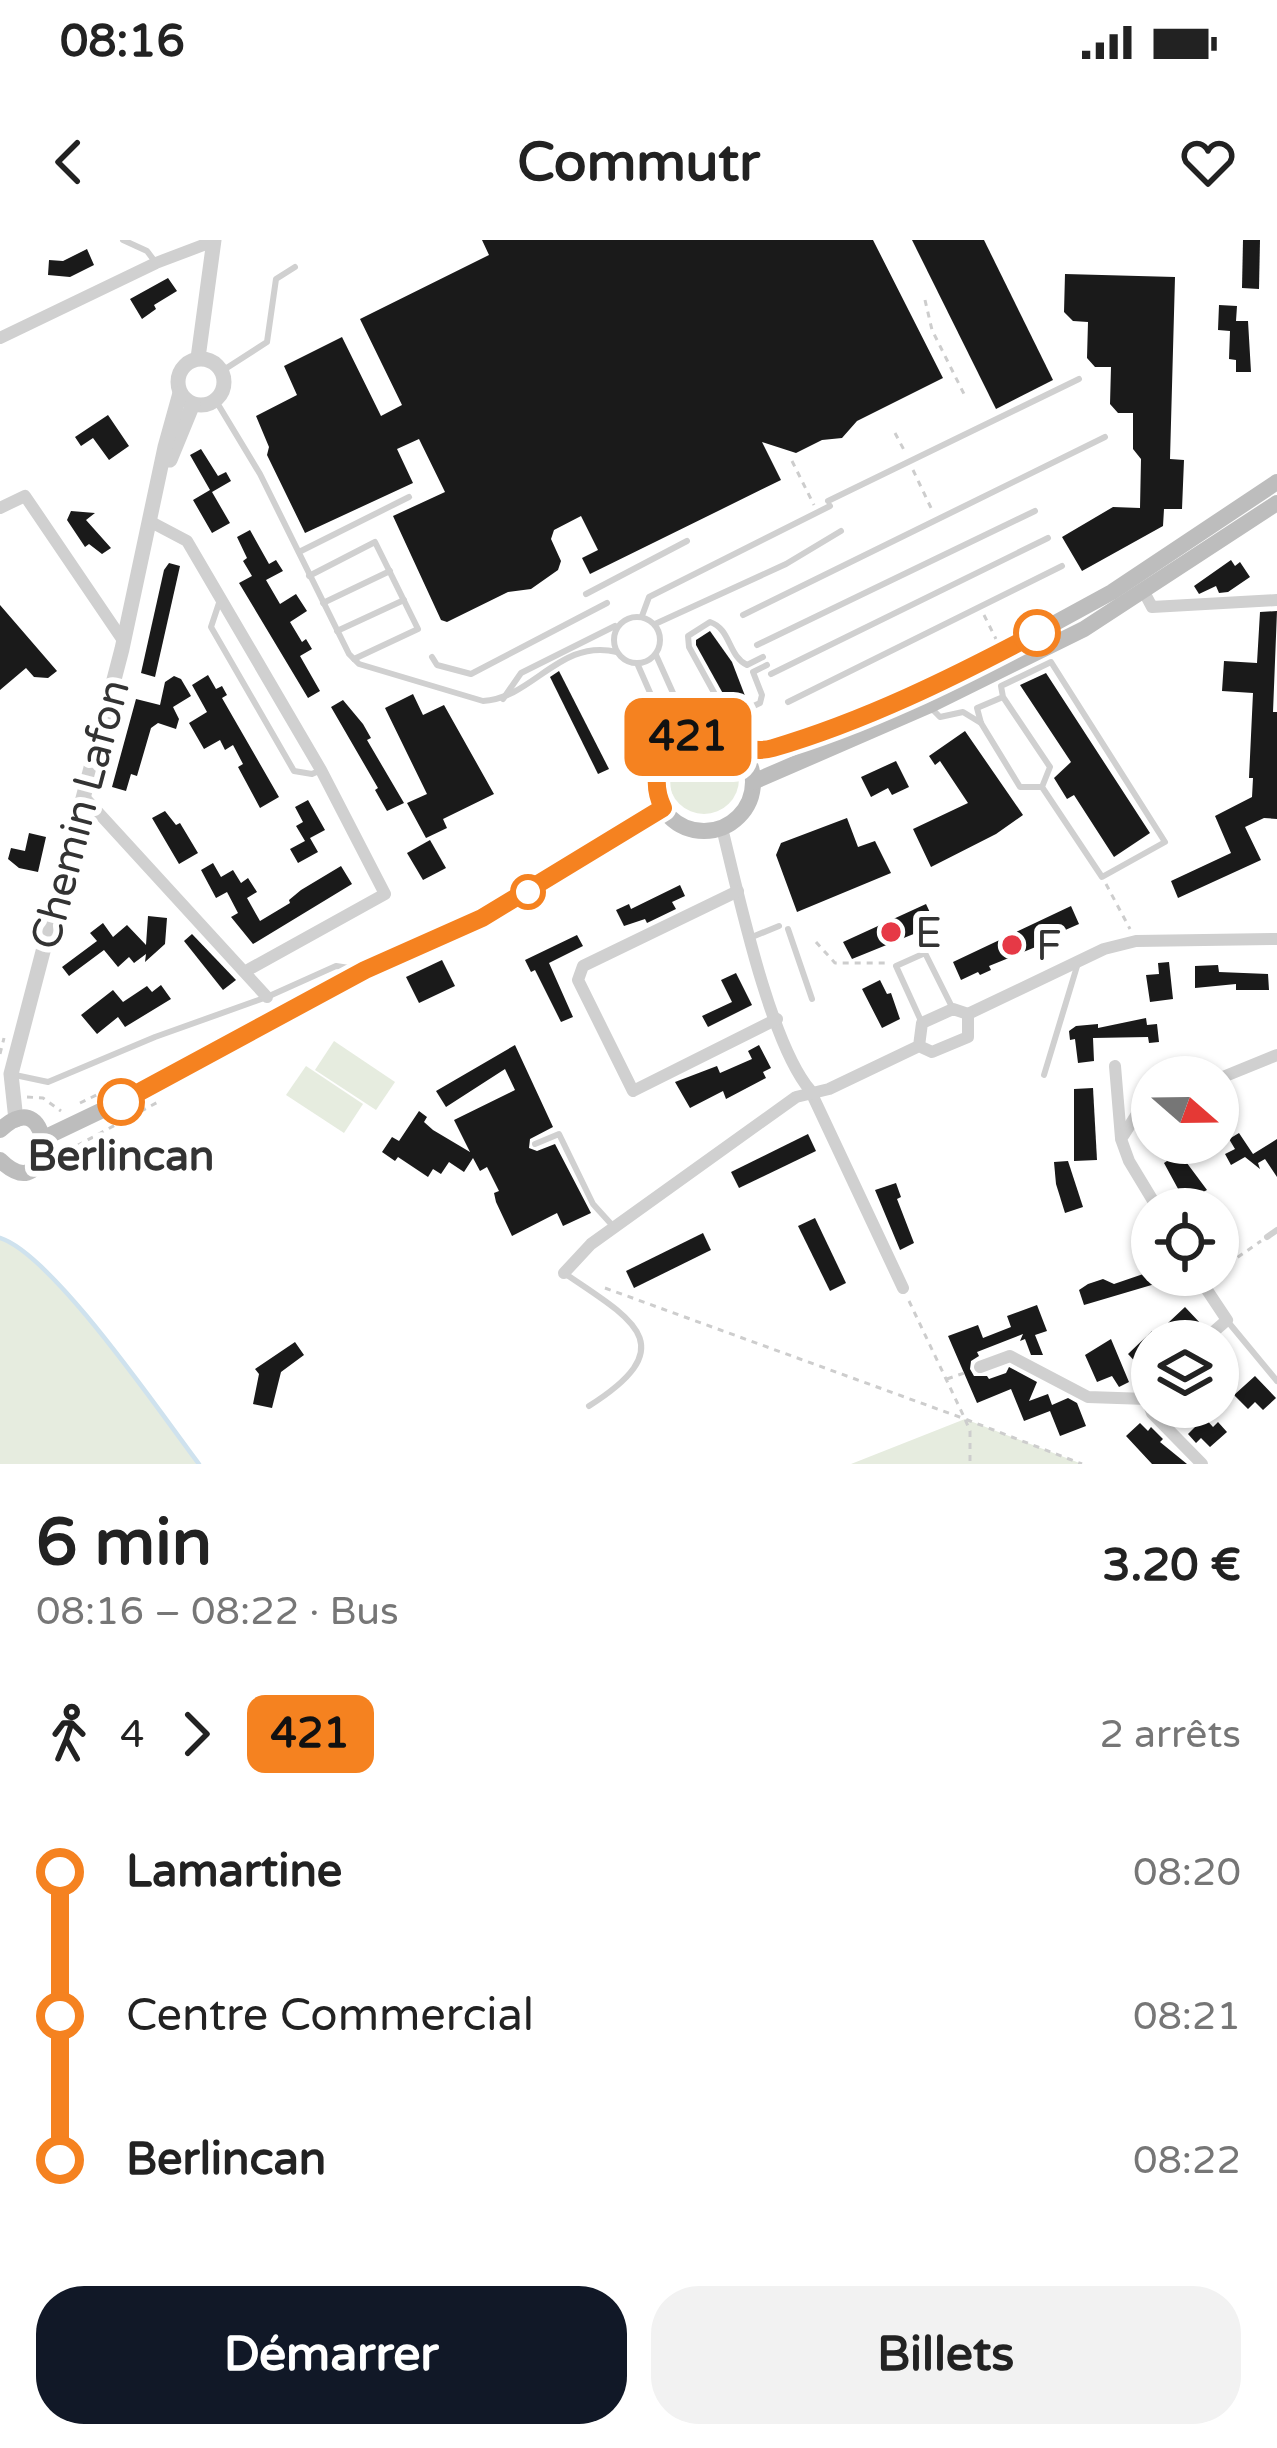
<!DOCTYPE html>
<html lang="fr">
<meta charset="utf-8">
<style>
body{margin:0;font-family:"Varela Round",sans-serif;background:#f2f2f2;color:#222;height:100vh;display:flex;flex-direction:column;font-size:45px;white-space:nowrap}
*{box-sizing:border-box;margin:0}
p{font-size:39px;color:#767676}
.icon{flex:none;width:66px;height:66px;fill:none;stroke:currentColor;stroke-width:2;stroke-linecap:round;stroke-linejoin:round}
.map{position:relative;height:1224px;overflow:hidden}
.side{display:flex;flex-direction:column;background:#fff;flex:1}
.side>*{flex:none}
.badge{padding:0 24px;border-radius:18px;font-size:42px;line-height:78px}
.needle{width:78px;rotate:110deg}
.tools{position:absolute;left:1131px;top:816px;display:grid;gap:24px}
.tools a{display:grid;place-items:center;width:108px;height:108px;border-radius:50%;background:#fff;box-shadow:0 3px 9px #0004;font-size:60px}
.map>.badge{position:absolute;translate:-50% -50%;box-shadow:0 0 0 6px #fff}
.legs{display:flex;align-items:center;gap:18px;height:132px;padding:0 36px;font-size:39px}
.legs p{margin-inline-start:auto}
.overview{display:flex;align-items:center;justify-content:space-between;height:204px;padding:0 36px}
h1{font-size:66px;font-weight:700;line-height:90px}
.action{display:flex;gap:24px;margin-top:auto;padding:24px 36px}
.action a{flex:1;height:138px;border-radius:48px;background:#111827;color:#fff;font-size:48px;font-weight:700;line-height:138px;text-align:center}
.action a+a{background:#f2f2f2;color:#222}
ul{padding:0 36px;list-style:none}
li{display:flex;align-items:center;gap:42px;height:144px;font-size:45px}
li i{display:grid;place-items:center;width:18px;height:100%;margin:0 15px;background:currentColor}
li i::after{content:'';width:30px;height:30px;margin:-15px;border:9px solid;border-radius:50%;background:#fff}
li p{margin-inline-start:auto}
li:first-child i{background:linear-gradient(#0000 50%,currentColor 0)}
li:last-child i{background:linear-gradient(currentColor 50%,#0000 0)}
.status{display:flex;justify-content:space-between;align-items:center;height:84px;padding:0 60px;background:#fff;direction:ltr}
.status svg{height:33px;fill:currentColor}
header{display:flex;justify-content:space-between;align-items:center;height:156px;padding:0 36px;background:#fff;font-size:54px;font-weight:700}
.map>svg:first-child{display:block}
.green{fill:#e6ecdf}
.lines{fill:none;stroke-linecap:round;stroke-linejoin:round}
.stream{stroke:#cfe2ee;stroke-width:4.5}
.building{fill:#1a1a1a}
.path{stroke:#cdcdcd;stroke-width:3;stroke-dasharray:6 6;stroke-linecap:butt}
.service{stroke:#d0d0d0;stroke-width:6}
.minor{stroke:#d0d0d0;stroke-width:12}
.tertiary{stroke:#d0d0d0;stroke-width:15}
.secondary{stroke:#bdbdbd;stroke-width:16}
.line-1-casing{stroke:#fff;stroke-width:27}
.line-1{stroke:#f58220;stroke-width:18}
.stop-1-dot{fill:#fff;stroke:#f58220;stroke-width:6}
.poi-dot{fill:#e63946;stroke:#fff;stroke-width:4.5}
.labels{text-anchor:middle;stroke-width:12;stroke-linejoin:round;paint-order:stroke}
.street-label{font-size:42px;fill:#333;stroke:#fff}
.poi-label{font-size:42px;fill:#333;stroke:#fff;text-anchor:start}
.stop-label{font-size:42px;font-weight:bold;fill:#333;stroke:#fff}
</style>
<div class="status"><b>08:16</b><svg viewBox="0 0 49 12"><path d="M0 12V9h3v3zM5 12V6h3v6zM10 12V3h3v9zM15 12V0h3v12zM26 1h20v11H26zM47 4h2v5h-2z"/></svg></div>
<header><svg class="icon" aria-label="back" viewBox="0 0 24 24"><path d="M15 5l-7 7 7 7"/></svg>Commutr<svg class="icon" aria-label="heart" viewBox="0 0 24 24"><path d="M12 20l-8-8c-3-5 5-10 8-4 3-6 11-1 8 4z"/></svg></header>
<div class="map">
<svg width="1277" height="1224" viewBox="0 0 1277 1224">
<rect width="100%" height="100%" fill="#fff"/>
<!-- green -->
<g class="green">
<circle cx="704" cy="539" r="35"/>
<path d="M334 801 395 842 376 870 315 830Z"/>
<path d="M306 826 363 864 344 893 286 855Z"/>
<path d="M0 998C53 1015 161 1174 199 1224H0Z"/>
<path d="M965 1179 1082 1224H851Z"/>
</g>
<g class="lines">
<!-- stream -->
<path class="stream" d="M0 998C53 1015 161 1174 199 1224"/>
</g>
<!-- building -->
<g class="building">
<path d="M482 0H873L943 138 857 181 842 198 822 200 796 213 762 202 781 240 590 334 582 318 598 310 581 276 554 290 551 299 561 321 558 330 531 349 508 352 447 382 441 380 393 276 445 252 419 199 397 209 413 243 305 293 267 215 269 207 256 176 297 155 284 126 342 97 381 176 402 165 360 79 489 15Z"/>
<path d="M912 0H984L1053 140 996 169Z"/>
<path d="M1243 0H1260L1259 49 1242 48Z"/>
<path d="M87 9 94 25 70 37 48 35 49 20 63 21Z"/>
<path d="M1065 34 1175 37 1170 219 1184 220 1182 269H1164L1163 286 1082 331 1062 297 1113 267 1140 268 1141 219 1133 209V173H1118L1110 164 1111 127H1095L1087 118 1088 82 1073 81 1064 72Z"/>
<path d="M168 38 177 51 154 65 156 69 142 79 130 59Z"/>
<path d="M1219 65 1237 66 1236 81H1248L1251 132H1236V120L1229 119 1230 91 1218 90Z"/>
<path d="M108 175 129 206 109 220 93 198 81 206 75 197Z"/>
<path d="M201 209 218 236 226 232 231 241 212 252 230 283 212 293 193 260 210 250 190 215Z"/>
<path d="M71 271 95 273 86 280 111 308 102 314 89 304 85 307 67 280Z"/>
<path d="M250 290 269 324 276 320 283 331 266 340 280 364 296 354 307 371 290 382 302 402 306 399 312 409 300 416 320 451 308 458 239 343 252 336 243 321 247 318 237 297Z"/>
<path d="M1231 320 1235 326 1240 322 1250 337 1228 352 1219 353 1216 346 1199 354 1194 346Z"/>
<path d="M169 323 180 326 155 437 141 433 164 330Z"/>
<path d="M0 365 57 431 48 438 34 437 26 428 0 450Z"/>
<path d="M1277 371 1273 472H1277V579L1264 578 1245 587 1261 620 1178 658 1171 641 1231 613 1215 576 1252 557 1253 538H1249L1253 453 1222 451 1224 421 1257 423 1260 372Z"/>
<path d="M710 391 732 422 747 461 731 468 696 405V400Z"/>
<path d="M559 431 609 529 598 534 550 437Z"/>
<path d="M1046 433 1150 593 1114 617 1074 555 1067 559 1054 538 1071 522 1020 445Z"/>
<path d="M208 435 216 449 222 446 227 455 222 458 279 557 260 568 238 527 243 524 233 505 225 510 220 500 204 509 189 483 207 472 192 445Z"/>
<path d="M174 436 181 439 191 456 173 467 179 479 176 489 158 483 151 488 137 536 131 534 126 551 112 547 136 459 160 465 165 442Z"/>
<path d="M413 454 423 475 444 465 494 554 443 579 447 588 426 598 407 563 427 554 385 468Z"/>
<path d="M343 460 363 484 371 498 367 500 404 563 387 571 375 550 378 548 331 467Z"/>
<path d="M965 491 1023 575 996 594 931 627 913 589 968 563 940 521 935 525 929 516Z"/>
<path d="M896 521 909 547 892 555 888 548 871 557 861 537Z"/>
<path d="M308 560 325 590 310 598 318 612 298 623 290 609 305 601 296 586 303 582 295 567Z"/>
<path d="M165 571 176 585 180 583 198 613 179 624 152 578Z"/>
<path d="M847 578 858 607 875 601 891 633 797 672 776 615 781 603Z"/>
<path d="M29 593 46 597 38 632 19 628 8 619 11 608 25 611Z"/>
<path d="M430 600 446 628 423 640 407 613Z"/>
<path d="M213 623 221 637 233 630 241 643 248 638 257 652 247 658 260 681 290 663 289 660 301 650 341 626 352 644 253 704 231 677 238 673 227 652 216 658 201 630Z"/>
<path d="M680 645 685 656 672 662 676 669 647 683 645 679 624 686 616 670 629 664 631 669Z"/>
<path d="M926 664 934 681 919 688 921 691 852 719 843 702Z"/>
<path d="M1071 666 1079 684 1063 691 1065 695 989 726 991 730 980 735 978 732 961 740 953 722Z"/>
<path d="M148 676 167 678 165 704 145 722 146 714 134 723 129 717 118 727 104 710 69 736 62 727 97 701 90 693 103 683 113 697 127 685 146 705Z"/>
<path d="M192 694 236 740 223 750 184 701Z"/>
<path d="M577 695 583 706 549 723 573 777 561 782 535 730 531 732 525 720Z"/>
<path d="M442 720 455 746 419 763 406 737Z"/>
<path d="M1169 722 1173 759 1150 762 1146 735 1159 734 1158 723Z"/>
<path d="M1218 725 1219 732 1268 734 1269 750H1236V744L1195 748V726Z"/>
<path d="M736 733 752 765 708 787 702 776 732 762 721 740Z"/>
<path d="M880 740 887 754 891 753 900 779 882 788 862 749Z"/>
<path d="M161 745 171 759 125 787 118 777 97 794 81 775 113 750 123 762 147 746 152 752Z"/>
<path d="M1146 778 1147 785 1157 784 1159 802 1149 803 1148 797 1093 798 1094 821 1078 823 1075 799 1070 800 1069 791 1076 786 1098 784V788Z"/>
<path d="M515 805 553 887 530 899 529 908 537 911 555 904 591 973 563 986 557 973 512 996 496 962 494 953 499 951 487 927 480 931 473 918 464 932 449 922 441 934 433 929 428 937 398 917 395 921 382 912 392 897 399 901 419 871 427 877 424 882 433 890 470 912 454 880 515 850 505 829 446 867 436 851Z"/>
<path d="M759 805 771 828 763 832 766 838 726 859 723 851 690 868 675 842 717 826 720 833 752 819 748 811Z"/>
<path d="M1093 848 1097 920 1074 921V849Z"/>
<path d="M1239 893 1253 914 1277 899V937L1265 919 1258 923 1260 929 1245 917 1231 925 1225 914 1235 909 1229 899Z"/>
<path d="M808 894 816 911 739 948 731 932Z"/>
<path d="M1160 903H1172L1207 950 1201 953 1211 969H1189L1164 923 1167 921Z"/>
<path d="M1068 921 1083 967 1065 973 1056 944 1054 922Z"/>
<path d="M896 943 901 957 897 959 914 1003 900 1010 875 950Z"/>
<path d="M815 978 846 1043 830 1051 798 986Z"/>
<path d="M703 993 711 1010 634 1048 626 1031Z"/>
<path d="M1152 1031V1035L1182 1036 1084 1065 1079 1050 1088 1044 1103 1039 1114 1044Z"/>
<path d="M1037 1065 1047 1091 1035 1095 1043 1115H1031L1025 1099 1020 1101 1023 1094 977 1112 979 1116 971 1121 970 1129 974 1136H987L989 1139 1006 1133 1009 1127 1037 1142 1029 1161 1048 1154 1052 1165 1068 1158 1077 1163 1086 1186 1060 1196 1050 1171 1024 1181 1011 1149 977 1163 948 1096 978 1085 983 1098 1011 1087 1007 1076Z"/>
<path d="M1185 1067 1201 1084 1183 1101H1152V1118L1141 1128 1128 1114 1152 1091V1098Z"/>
<path d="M1111 1099 1129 1142 1119 1147 1112 1136 1097 1142 1085 1115Z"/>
<path d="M295 1102 304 1115 281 1132 272 1168 253 1164 259 1134 255 1129Z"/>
<path d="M1255 1136 1276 1158 1263 1170 1255 1162 1248 1169 1234 1155Z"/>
<path d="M1177 1167H1195L1213 1187 1218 1182 1227 1192 1210 1207 1201 1198 1196 1203 1188 1194 1196 1186Z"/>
<path d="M1140 1183 1148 1191 1151 1187 1163 1199 1160 1202 1187 1224H1152L1126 1196Z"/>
</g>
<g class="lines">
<!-- path -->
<g class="path">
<path d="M925 60 932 90 966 158"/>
<path d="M895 193 904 210"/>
<path d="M792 221 814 265"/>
<path d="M913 230 932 270"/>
<path d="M984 375 996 399"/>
<path d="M1106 644 1130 689"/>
<path d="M816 702 835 723H889"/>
<path d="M0 814 4 798"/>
<path d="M27 857 43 858 61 871"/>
<path d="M80 863 125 841"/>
<path d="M56 917 158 862"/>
<path d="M1218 1031 1261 1001"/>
<path d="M605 1048 965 1179 970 1191V1224"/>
<path d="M909 1061 965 1179 1082 1224"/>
<path d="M947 1139 967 1132"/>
</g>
<!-- service -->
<g class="service">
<path d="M123 0 147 11 156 23"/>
<path d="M222 131 267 102 276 39 295 27"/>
<path d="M216 161 260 234 349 414 359 424 483 461C534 458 559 398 617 412"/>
<path d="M828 261 1079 139"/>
<path d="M299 312 409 257"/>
<path d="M309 336 375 302 418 389 354 419"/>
<path d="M586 354 687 301"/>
<path d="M219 363 211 387 294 531 312 534 321 530"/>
<path d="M323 363 390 331"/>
<path d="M743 375 1105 197"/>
<path d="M642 376 649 357 830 266"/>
<circle cx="637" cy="400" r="23"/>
<path d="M655 384 786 324 841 291"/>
<path d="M337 391 404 360"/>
<path d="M757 405 1035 271"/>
<path d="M656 415 682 473 703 494"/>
<path d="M432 417 437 425 471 434 607 363"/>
<path d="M763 417 747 425C728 416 731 389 710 382L688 396 689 407 728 478 760 463 762 455 753 432 767 425"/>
<path d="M637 423 673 505"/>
<path d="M771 434 1048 298"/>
<path d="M1003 457 1050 527 1042 547H1020L981 483 977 468 1003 457 1001 446 1051 422 1165 602 1102 637 1042 547"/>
<path d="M503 459 521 433 615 386"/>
<path d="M788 462 1062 326"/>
<path d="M931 468 940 477 963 472 981 483"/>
<path d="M788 689 812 759"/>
<path d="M752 697 779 686"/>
<path d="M922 783 896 726 925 713 953 769"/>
<path d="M15 835 48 842 155 797 267 757 336 726 356 729"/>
<path d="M1044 835 1078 723"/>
<path d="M535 904 559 894 593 964 612 985"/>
<path d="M1267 997 1277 990"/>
<path d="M567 1035C636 1081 682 1107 589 1166"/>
<path d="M1229 1083 1277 1141"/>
</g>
<!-- minor -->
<g class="minor">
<path d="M0 98 156 23 214 1"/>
<path d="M0 268 25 256 124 402"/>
<path d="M151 282 187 301 321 530 385 654 246 731"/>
<path d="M1144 352 1152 367 1277 360"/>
<path d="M84 557 267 757"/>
<path d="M722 588C738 653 770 803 810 850L903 1048"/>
<path d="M738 651 583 726 578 740 633 851 777 779"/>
<path d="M968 774 1104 709 1136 701 1277 699"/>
<path d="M1115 826 1121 898"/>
<path d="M1218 839 1277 815"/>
<path d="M1152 867 1137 874 1121 899 1129 921 1158 969"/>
<path d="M564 1033 591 1004 796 857 829 849 919 806 932 812 968 797V774L953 769 922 783 919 806"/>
<path d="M1197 1035 1227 1080 1203 1101"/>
<path d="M980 1127 1010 1116 1088 1157 1147 1159"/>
<path d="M1152 1150 1147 1159 1152 1173 1202 1224"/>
</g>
<!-- tertiary -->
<g class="tertiary">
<path d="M198 118 214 0"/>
<circle cx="201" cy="142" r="23"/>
<path d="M170 220 193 164"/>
<path d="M16 880 11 834 122 409 165 207 180 153"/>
</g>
<!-- secondary -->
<g class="secondary">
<circle cx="704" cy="542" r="49"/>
<path d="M741 510H766L869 476 1004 411 1112 352 1277 242"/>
<path d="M753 542 928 466 1084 389 1277 263"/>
<path d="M0 890C58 837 55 974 0 920"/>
<path d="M44 898 178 834 366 730 482 678 584 620 663 568"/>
</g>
</g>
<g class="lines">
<!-- line-1 casing -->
<g class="line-1-casing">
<path id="line-1" d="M121 862 365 730 482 678 663 568C652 545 655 517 677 502 713 478 737 519 773 508 865 481 952 438 1037 393"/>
</g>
<!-- line-1 -->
<use href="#line-1" class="line-1"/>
</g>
<!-- markers -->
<g class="stop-1-dot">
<circle cx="1037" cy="393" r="21"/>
<circle cx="528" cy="652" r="15"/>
<circle cx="121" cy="862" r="21"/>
</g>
<g class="poi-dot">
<circle cx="891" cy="692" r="12"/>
<circle cx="1012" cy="705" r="12"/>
</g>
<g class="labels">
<!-- street labels -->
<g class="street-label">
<text transform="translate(79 574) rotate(-75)" y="15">Chemin Lafon</text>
</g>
<!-- poi labels -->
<g class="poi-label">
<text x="915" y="707">E</text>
<text x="1036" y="720">F</text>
</g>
<!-- stop labels -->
<g class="stop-label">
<text x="121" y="930">Berlincan</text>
</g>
</g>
</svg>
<div class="tools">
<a><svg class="needle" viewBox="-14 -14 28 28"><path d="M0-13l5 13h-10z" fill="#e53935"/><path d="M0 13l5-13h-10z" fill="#767676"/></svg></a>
<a><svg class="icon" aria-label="locate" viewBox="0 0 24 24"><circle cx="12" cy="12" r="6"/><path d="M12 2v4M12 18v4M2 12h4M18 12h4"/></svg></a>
<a><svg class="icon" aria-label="layers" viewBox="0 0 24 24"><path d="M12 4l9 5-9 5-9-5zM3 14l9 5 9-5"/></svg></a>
</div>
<b class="badge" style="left:688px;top:497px;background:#f58220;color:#111">421</b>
</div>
<section class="side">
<div class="overview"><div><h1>6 min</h1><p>08:16 – 08:22 · Bus</p></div><b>3.20 €</b></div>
<div class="legs"><svg class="icon" aria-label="walk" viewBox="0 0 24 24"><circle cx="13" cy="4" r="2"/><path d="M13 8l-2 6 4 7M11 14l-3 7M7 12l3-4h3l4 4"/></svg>4<svg class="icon" aria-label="forward" viewBox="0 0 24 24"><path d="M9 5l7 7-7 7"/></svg><b class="badge" style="background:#f58220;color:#111">421</b><p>2 arrêts</p></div>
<ul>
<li><i style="color:#f58220"></i><b>Lamartine</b><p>08:20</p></li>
<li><i style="color:#f58220"></i><span>Centre Commercial</span><p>08:21</p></li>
<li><i style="color:#f58220"></i><b>Berlincan</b><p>08:22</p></li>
</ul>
<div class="action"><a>Démarrer</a><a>Billets</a></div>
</section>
